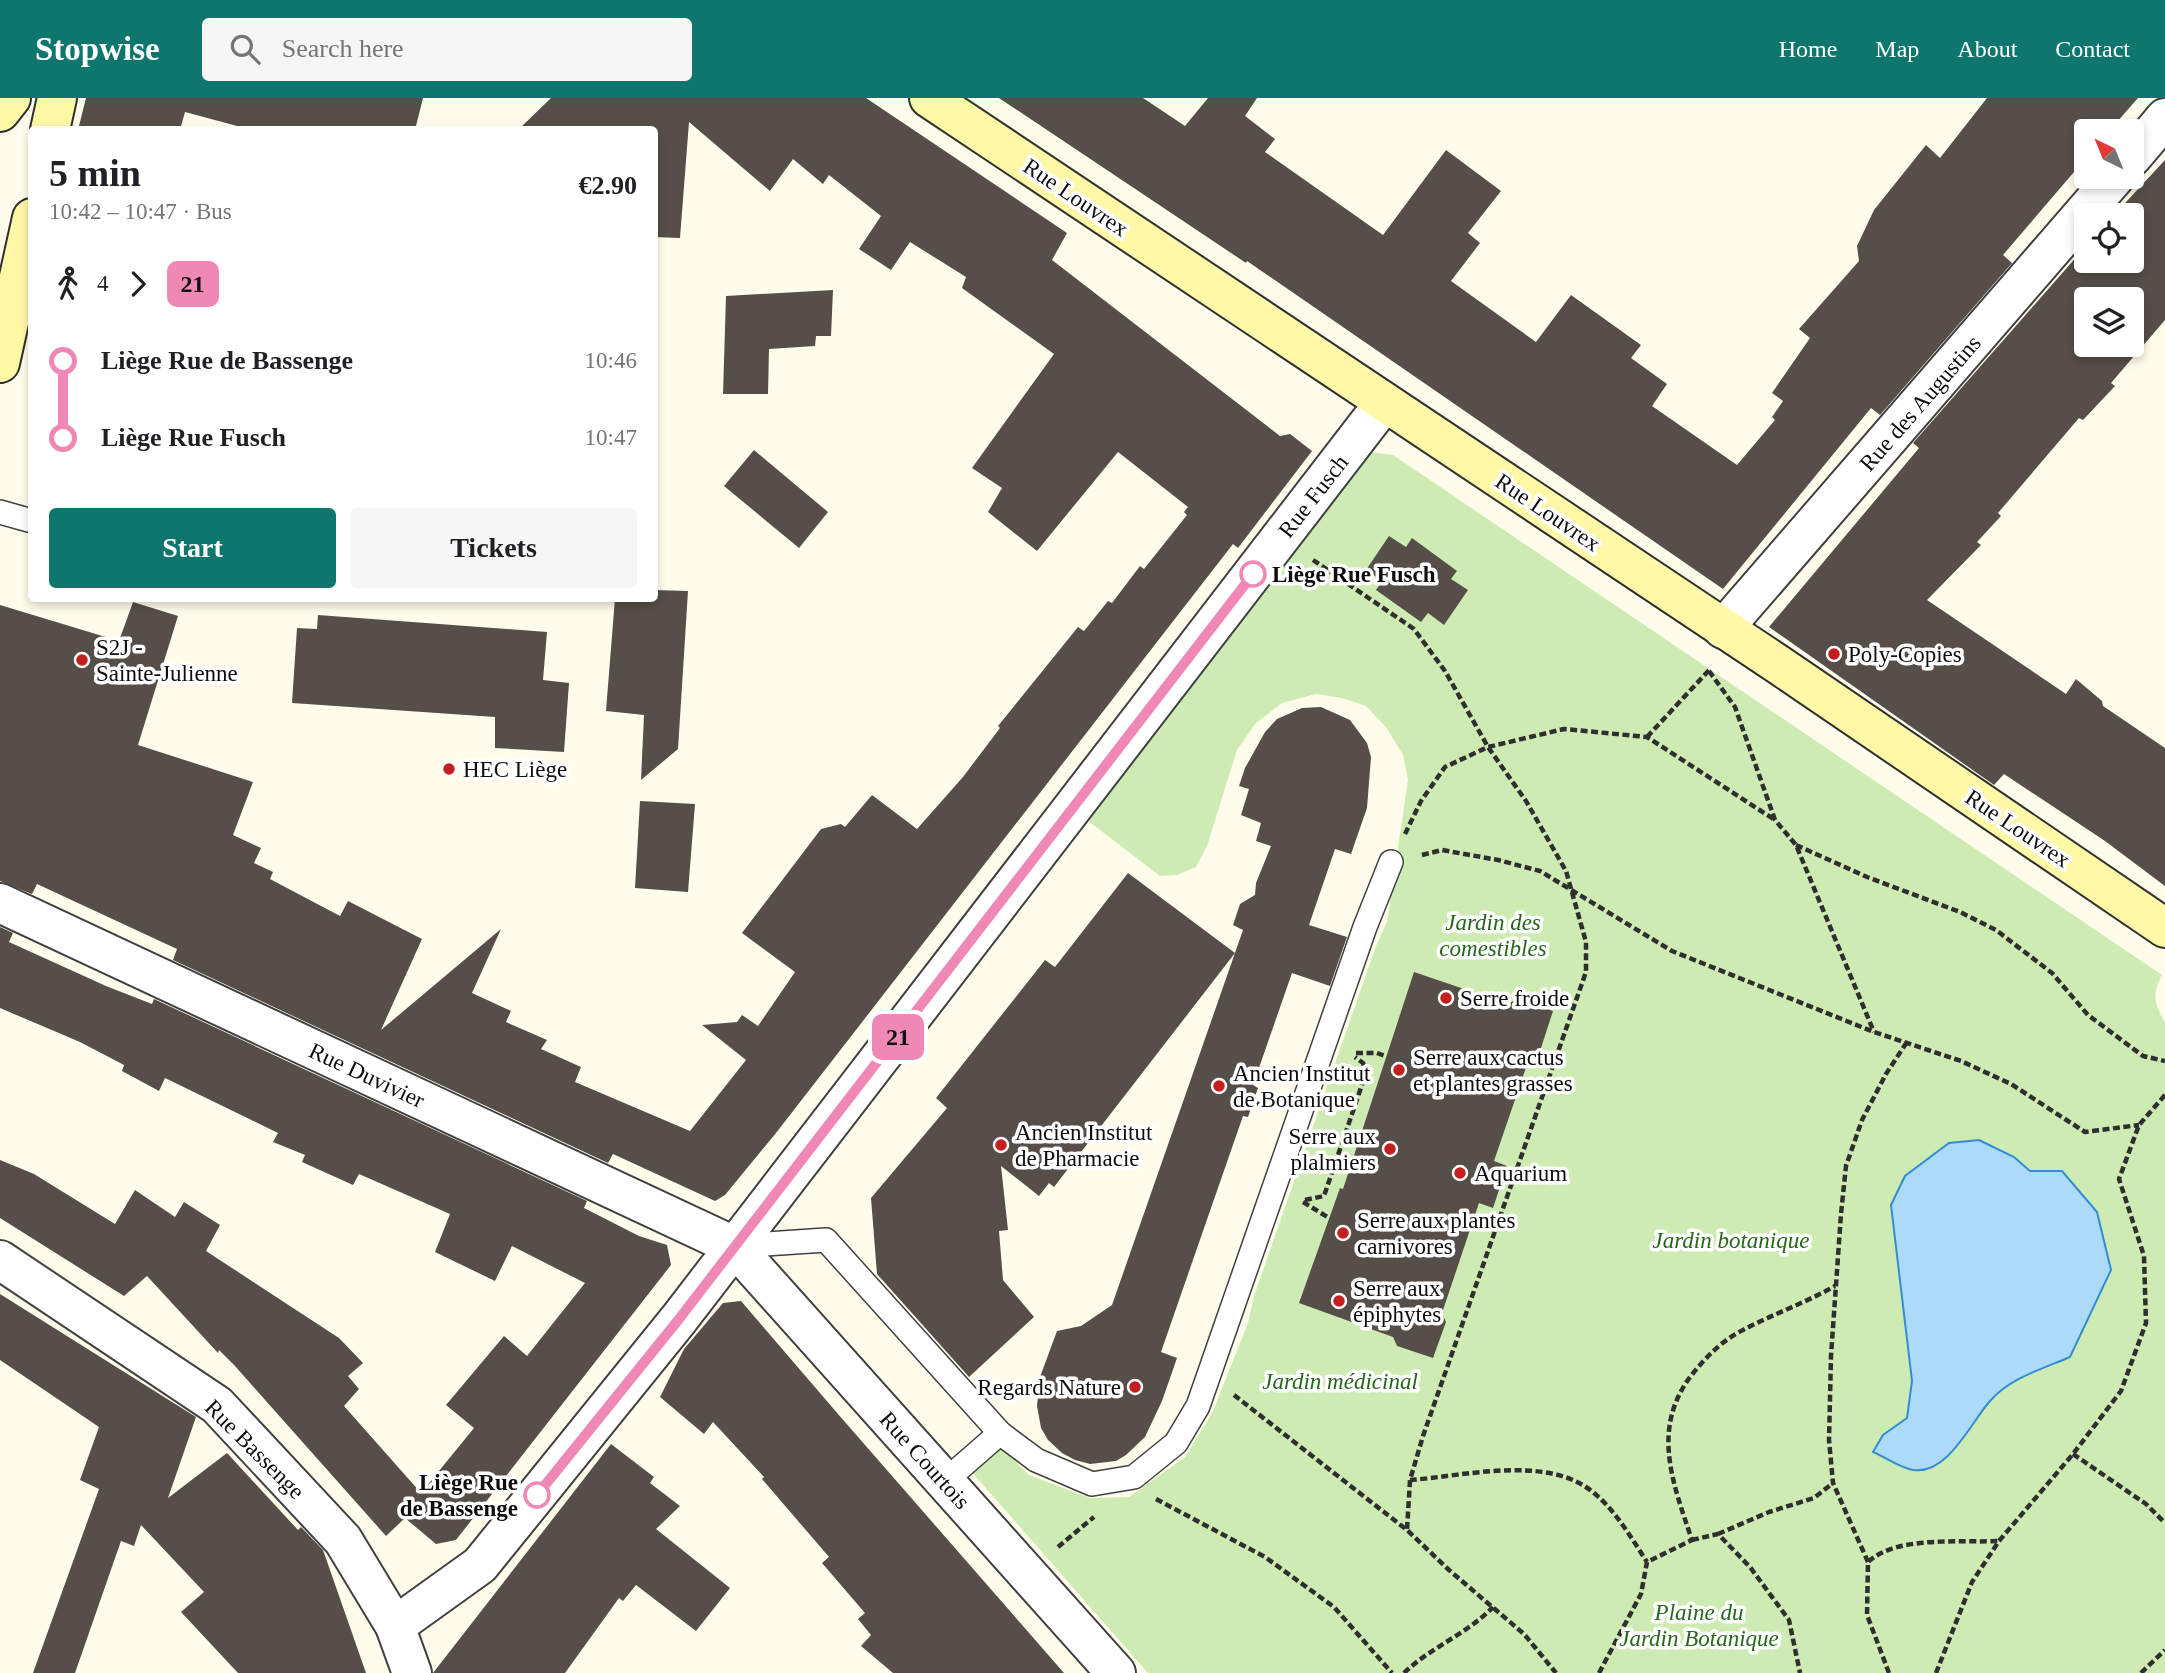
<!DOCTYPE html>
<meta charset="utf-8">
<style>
body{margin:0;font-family:"Times New Roman",serif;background:#f6f6f6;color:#202124;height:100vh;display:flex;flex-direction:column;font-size:26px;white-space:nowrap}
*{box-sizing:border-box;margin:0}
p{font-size:23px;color:#757577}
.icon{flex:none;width:38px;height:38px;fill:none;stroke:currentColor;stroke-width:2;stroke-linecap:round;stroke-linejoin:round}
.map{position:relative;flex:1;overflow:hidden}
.side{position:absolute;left:28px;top:28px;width:630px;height:476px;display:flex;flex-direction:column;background:#fff;border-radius:7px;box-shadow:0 4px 10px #0003}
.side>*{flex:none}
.badge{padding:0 14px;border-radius:10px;font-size:24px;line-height:46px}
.needle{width:46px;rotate:317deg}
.buttons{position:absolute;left:2074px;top:21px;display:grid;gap:14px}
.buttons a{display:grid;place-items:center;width:70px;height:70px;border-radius:7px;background:#fff;box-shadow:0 4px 10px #0003;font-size:35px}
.map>.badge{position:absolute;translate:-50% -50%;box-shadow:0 0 0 4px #fff}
.legs{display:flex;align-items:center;gap:10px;height:77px;padding:0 21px;font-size:23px}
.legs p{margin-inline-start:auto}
.headline{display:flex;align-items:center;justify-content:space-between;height:119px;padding:0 21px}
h1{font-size:38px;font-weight:700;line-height:52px}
.button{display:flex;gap:14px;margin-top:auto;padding:14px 21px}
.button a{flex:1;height:80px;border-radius:7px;background:#0f766e;color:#fff;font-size:28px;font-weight:700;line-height:80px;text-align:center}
.button a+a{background:#f6f6f6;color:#202124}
ul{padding:0 21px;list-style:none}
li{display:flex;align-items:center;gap:24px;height:77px;font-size:26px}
li i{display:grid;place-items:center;width:10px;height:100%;margin:0 9px;background:currentColor}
li i::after{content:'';width:18px;height:18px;margin:-9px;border:5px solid;border-radius:50%;background:#fff}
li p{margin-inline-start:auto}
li:first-child i{background:linear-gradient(#0000 50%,currentColor 0)}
li:last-child i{background:linear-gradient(currentColor 50%,#0000 0)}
header{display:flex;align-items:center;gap:42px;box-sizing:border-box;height:98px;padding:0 35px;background:#0f766e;color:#fff}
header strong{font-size:33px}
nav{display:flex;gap:38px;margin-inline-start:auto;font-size:24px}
.search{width:490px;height:63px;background:#f6f6f6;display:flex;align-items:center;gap:18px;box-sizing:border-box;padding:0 24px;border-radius:7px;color:#757577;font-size:26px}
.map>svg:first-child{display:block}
.green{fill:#cfebb4}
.water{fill:#aedaf9;stroke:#328dd4;stroke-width:2}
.building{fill:#564e49;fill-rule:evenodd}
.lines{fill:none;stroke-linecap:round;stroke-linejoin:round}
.lane-casing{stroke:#404040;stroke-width:26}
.street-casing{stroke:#404040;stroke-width:42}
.secondary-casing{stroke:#2f2f2f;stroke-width:42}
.path{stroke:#2f2f2f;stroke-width:4.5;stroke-dasharray:7 3.5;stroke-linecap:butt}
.lane{stroke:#fff;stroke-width:23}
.street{stroke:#fff;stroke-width:38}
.secondary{stroke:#fff9a7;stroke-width:38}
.line-1-casing{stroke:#fff;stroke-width:16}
.line-1{stroke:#f088b6;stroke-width:10}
.stop-1-dot{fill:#fff;stroke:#f088b6;stroke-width:3.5}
.poi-dot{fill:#c31e20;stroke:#fff;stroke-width:2.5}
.labels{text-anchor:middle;stroke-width:7;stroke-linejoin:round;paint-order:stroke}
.street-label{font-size:23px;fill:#0d0d0d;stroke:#fff}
.stop-label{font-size:23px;font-weight:bold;fill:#0d0d0d;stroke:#fff;text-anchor:start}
.poi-label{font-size:23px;fill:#0d0d0d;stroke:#fff;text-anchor:start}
.park-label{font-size:23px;font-style:italic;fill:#27671a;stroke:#fff}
</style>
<header>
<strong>Stopwise</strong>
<div class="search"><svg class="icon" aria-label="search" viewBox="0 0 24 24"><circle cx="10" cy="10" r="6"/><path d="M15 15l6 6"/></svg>Search here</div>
<nav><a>Home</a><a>Map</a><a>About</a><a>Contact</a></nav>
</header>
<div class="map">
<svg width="2165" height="1575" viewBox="0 0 2165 1575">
<rect width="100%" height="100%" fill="#fffcec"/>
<!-- green -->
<path class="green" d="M1371 354 1393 357 2162 877C2152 895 2154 907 2165 924V1575H1148L970 1372 1000 1348 1029 1377 1090 1400 1129 1399 1185 1359 1213 1313 1248 1225 1254 1198 1376 848 1387 824 1408 682 1403 657 1386 629 1366 608 1342 600 1316 596 1282 605 1255 626 1237 652 1207 748 1196 769 1177 777 1160 778 1087 722Z"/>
<!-- water -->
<path class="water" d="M1979 1042 2014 1059 2030 1073H2062L2097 1114 2111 1172 2070 1259C2042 1271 2010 1280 1990 1303 1971 1324 1948 1377 1913 1372 1900 1370 1885 1359 1873 1354L1883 1337 1907 1320 1912 1283 1891 1107 1905 1078 1949 1045Z"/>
<!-- building -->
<g class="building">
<path d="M86 0H423L415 32H252L185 14 180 32H78Z"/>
<path d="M551 0H866L1067 135 1052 162 1280 338 1290 336 1312 353 1238 450 1233 446 776 1035 725 1097 715 1103 613 1056 608 1065 173 862 177 851 37 786 32 796 0 783V507L119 543 133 504 178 518 138 647 253 684 233 737 261 750 254 765 273 774 270 781 340 818 348 803 422 841 381 932 501 831 472 895 511 913 506 924 547 942 541 951 581 969 575 984 690 1033 746 962 702 927 737 924 742 917 758 928 795 874 742 835 821 731 841 726 845 729 872 697 917 731 963 679 1000 630 998 628 1078 529 1084 533 1108 503 1112 505 1140 468 1144 471 1187 417 1184 414 1188 409 1118 354 1037 453 988 414 1002 390 972 370 1054 256 962 190 966 179 910 144 891 172 859 151 881 118 829 77 823 86 793 61 770 93 689 24 680 140 654 139V32H518Z"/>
<path d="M999 0H1143L1185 28 1208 0H1257L1245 18 1275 41 1265 54 1383 137 1446 52 1501 93 1468 135 1480 145 1451 183 1536 244 1571 197 1641 247 1631 260 1667 286 1652 308 1737 367 1775 322 1772 319 1783 303 1772 295 1810 240 1799 231 1859 163 1857 148 1874 112 1926 47 1940 60 1987 0H2138L2109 33H2086V60L2003 157 2012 165 1880 317 1871 310 1723 491 1247 163 1246 165Z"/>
<path d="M2165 62V222L2111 285 2115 288 2083 322 2079 320 1998 415 2001 418 1977 444 1981 447 1927 502 2066 596 2076 581 2102 603 2103 608 2165 650V788L2105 743 2004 676 1994 687 1769 529 1919 350 1913 345 2086 148V163H2132V117H2114ZM2086 201H2132V247H2086Z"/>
<path d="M833 192 831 238H816L815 248 769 251 768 296H723L726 198Z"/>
<path d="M754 352 828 414 799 450 724 388Z"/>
<path d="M1389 438 1406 449 1412 440 1457 473 1451 481 1468 492 1444 527 1428 515 1421 524 1376 492 1382 483 1366 472Z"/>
<path d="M654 492 688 493 678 651 641 682 644 617 606 613 615 500H654Z"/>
<path d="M318 517 547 534 543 582 569 585 564 654 495 650V619L292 605 297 530 317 531Z"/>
<path d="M1321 609 1350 622 1367 645 1371 659 1367 710 1351 756 1335 751 1309 827 1347 839 1330 888 1292 875 1253 987 1258 990 1248 1019 1243 1018 1161 1254 1177 1260 1162 1303 1145 1339 1126 1357 1116 1363 1090 1366 1075 1362 1062 1355 1048 1342 1041 1330 1037 1308 1040 1279 1057 1233 1081 1228 1112 1207 1243 832 1233 827 1240 806 1255 797 1256 785 1271 748 1256 743 1261 725 1241 717 1249 691 1239 688 1245 670 1265 634 1277 621 1302 610Z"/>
<path d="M640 703 695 706 688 794 635 790Z"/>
<path d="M1128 775 1235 855 1054 1089 1049 1085 1039 1098 1001 1068 1008 1132 999 1133 1003 1182 1034 1219 969 1279 877 1176 871 1100 947 1010 936 1000 1045 862 1055 869Z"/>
<path d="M0 829 13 835 9 844 106 888 152 906 154 901 587 1103 584 1110 639 1138 667 1147 671 1167 456 1442 436 1446 405 1420 386 1438 235 1268 219 1252 218 1255 147 1178 124 1198 0 1120V1062L34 1076 115 1126 135 1092 175 1119 184 1104 220 1127 206 1153 339 1240 363 1265 348 1278 359 1291 344 1308 421 1395 474 1330 446 1307 504 1238 527 1258 585 1185 512 1148 495 1183 435 1154 450 1116 359 1076 353 1087 302 1064 305 1057 273 1044 278 1035 165 980 159 993 122 973 124 967 80 944 0 910Z"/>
<path d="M1414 874 1508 906 1517 901 1553 913 1541 950 1531 955 1494 1063 1507 1068 1493 1110 1479 1105 1442 1215 1446 1224 1433 1260 1397 1248 1393 1239 1299 1205 1340 1090 1343 1091Z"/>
<path d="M0 1196 196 1319 168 1400 227 1355 298 1432 301 1429 323 1452 366 1575H238L181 1514 204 1494 141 1427 134 1448 121 1443 75 1575H33L99 1391 80 1382 99 1329 0 1262Z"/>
<path d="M741 1203 838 1316 1064 1575H893L861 1548 871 1537 858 1521 865 1515 822 1465 829 1459 762 1381 764 1379 713 1324 704 1336 660 1299 684 1251 723 1205Z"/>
<path d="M611 1346 654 1379 650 1385 680 1408 656 1431 730 1490 696 1533 636 1487 623 1503 619 1500 565 1575H433Z"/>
</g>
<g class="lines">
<!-- lane casing -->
<g class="lane-casing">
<g id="lane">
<path d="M0 414 32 423"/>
<path d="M734 1148 826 1142 1000 1335 1036 1362 1092 1386 1134 1379 1176 1345 1198 1308 1365 829 1391 764"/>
<path d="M945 1383 1000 1335"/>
</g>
</g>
<!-- street casing -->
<g class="street-casing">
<g id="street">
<path d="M2132 59 2165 20"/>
<path d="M1723 531 2115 79"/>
<path d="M0 805 734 1148 1116 1575"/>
<path d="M0 1162 217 1307 343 1442 395 1528 412 1575"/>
<path d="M395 1528 480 1467 679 1221 1384 305"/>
</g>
</g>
<!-- secondary casing -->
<g class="secondary-casing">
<g id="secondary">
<path d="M929 0 1782 569 2165 830"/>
<path d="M0 14 11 0"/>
<path d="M50 32 57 0"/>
<path d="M0 265 32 120"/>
</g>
</g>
<!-- path -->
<g class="path">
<path d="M1313 462 1414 531 1445 573 1488 649 1526 703 1566 773 1586 844V874L1423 1338 1410 1382 1407 1432"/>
<path d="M1709 573 1735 609 1775 722 1796 747 1874 934"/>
<path d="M1647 639 1711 570"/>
<path d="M1405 736 1421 703 1445 669 1488 649 1564 631 1647 639 1775 722"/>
<path d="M1796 747 1867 779 1960 814 1996 832 2052 875 2088 917 2143 958 2165 963"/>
<path d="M1422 757 1442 752 1498 762 1540 773 1672 853 1874 934 1961 963 2011 986 2085 1034 2139 1027"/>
<path d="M1356 955H1377L1385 958"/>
<path d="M1253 1004 1270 1010"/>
<path d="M1346 1035 1360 1040"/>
<path d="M1305 1102 1324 1098 1366 975 1363 965 1355 959"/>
<path d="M1303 1104 1329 1120"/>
<path d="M1234 1297 1407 1432 1449 1472 1524 1536 1556 1575"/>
<path d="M2073 1356 2146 1406 2165 1425"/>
<path d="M1410 1382C1466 1378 1548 1356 1594 1395 1616 1413 1632 1441 1647 1464"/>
<path d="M1156 1401 1265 1459 1334 1509 1392 1575"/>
<path d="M1718 1436 1769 1414 1814 1400 1833 1385"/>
<path d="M1692 1442 1718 1436 1750 1469 1789 1522 1800 1575"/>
<path d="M1058 1449 1094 1419"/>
<path d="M1868 1464 1833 1385 1829 1342 1831 1258 1841 1116 1846 1068 1862 1022 1886 976 1907 944"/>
<path d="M1404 1575C1431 1549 1467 1536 1493 1509"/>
<path d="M1599 1575 1641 1496 1647 1464 1692 1442C1672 1383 1650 1328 1694 1274 1708 1257 1723 1242 1743 1232 1773 1216 1805 1205 1835 1188"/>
<path d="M1889 1575 1867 1517 1868 1464C1897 1437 1961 1445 1999 1443"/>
<path d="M1936 1575 1972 1484 1999 1443 2073 1356 2121 1293 2146 1225 2144 1158 2119 1081 2139 1027 2165 997"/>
<path d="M2141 1575 2165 1552"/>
</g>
<!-- lane -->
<use href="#lane" class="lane"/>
<!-- street -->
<use href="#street" class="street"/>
<!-- secondary -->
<use href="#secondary" class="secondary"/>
</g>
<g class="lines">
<!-- line-1 casing -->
<g class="line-1-casing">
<path id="line-1" d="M537 1397 679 1221 1253 476"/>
</g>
<!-- line-1 -->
<use href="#line-1" class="line-1"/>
</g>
<!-- markers -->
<g class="stop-1-dot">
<circle cx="1253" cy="476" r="12"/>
<circle cx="537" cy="1397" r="12"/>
</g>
<g class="poi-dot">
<circle cx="1834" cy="556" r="7"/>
<circle cx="82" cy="562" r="7"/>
<circle cx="449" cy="671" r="7"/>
<circle cx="1446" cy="900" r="7"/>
<circle cx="1399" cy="972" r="7"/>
<circle cx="1219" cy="988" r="7"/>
<circle cx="1001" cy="1047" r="7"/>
<circle cx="1390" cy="1051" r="7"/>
<circle cx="1460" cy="1075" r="7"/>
<circle cx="1343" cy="1135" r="7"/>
<circle cx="1339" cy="1203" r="7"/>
<circle cx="1135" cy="1289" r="7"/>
</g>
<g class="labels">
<!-- street labels -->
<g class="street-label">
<text transform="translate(1076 99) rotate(34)" y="8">Rue Louvrex</text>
<text transform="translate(1920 305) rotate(-49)" y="8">Rue des Augustins</text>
<text transform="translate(1313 398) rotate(-52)" y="8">Rue Fusch</text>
<text transform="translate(1548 414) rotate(34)" y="8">Rue Louvrex</text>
<text transform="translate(2018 730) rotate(34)" y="8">Rue Louvrex</text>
<text transform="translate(367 977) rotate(25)" y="8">Rue Duvivier</text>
<text transform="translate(255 1351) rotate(45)" y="8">Rue Bassenge</text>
<text transform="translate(925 1362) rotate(48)" y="8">Rue Courtois</text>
</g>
<!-- stop labels -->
<g class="stop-label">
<text x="1272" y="484">Liège Rue Fusch</text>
<text x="518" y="1392" text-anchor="end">Liège Rue<tspan x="518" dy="26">de Bassenge</tspan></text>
</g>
<!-- poi labels -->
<g class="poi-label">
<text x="96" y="557">S2J -<tspan x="96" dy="26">Sainte-Julienne</tspan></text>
<text x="1848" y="564">Poly-Copies</text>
<text x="463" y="679">HEC Liège</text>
<text x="1460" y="908">Serre froide</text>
<text x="1413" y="967">Serre aux cactus<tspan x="1413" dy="26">et plantes grasses</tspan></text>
<text x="1233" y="983">Ancien Institut<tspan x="1233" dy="26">de Botanique</tspan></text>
<text x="1015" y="1042">Ancien Institut<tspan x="1015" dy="26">de Pharmacie</tspan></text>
<text x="1376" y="1046" text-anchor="end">Serre aux<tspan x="1376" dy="26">plalmiers</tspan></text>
<text x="1474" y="1083">Aquarium</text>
<text x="1357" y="1130">Serre aux plantes<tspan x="1357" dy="26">carnivores</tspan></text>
<text x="1353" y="1198">Serre aux<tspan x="1353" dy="26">épiphytes</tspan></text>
<text x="1121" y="1297" text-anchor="end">Regards Nature</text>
</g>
<!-- park labels -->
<g class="park-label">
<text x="1493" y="832">Jardin des<tspan x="1493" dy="26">comestibles</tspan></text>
<text x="1731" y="1150">Jardin botanique</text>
<text x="1340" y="1291">Jardin médicinal</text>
<text x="1699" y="1522">Plaine du<tspan x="1699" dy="26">Jardin Botanique</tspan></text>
</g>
</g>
</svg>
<div class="buttons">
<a><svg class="needle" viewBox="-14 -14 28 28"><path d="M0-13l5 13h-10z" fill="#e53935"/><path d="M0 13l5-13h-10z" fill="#757577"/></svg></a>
<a><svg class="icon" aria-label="locate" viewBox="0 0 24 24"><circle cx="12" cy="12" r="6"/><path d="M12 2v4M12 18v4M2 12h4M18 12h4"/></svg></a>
<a><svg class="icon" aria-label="layers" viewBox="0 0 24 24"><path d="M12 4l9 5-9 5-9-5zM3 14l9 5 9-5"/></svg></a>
</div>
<b class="badge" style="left:898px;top:939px;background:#f088b6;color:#111">21</b>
<section class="side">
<div class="headline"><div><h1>5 min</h1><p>10:42 – 10:47 · Bus</p></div><b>€2.90</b></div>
<div class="legs"><svg class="icon" aria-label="walk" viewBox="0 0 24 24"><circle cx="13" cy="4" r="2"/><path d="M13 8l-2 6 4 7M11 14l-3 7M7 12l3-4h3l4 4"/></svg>4<svg class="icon" aria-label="forward" viewBox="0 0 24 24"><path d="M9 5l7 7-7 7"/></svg><b class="badge" style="background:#f088b6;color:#111">21</b></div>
<ul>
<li><i style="color:#f088b6"></i><b>Liège Rue de Bassenge</b><p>10:46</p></li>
<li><i style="color:#f088b6"></i><b>Liège Rue Fusch</b><p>10:47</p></li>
</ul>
<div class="button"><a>Start</a><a>Tickets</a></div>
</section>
</div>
